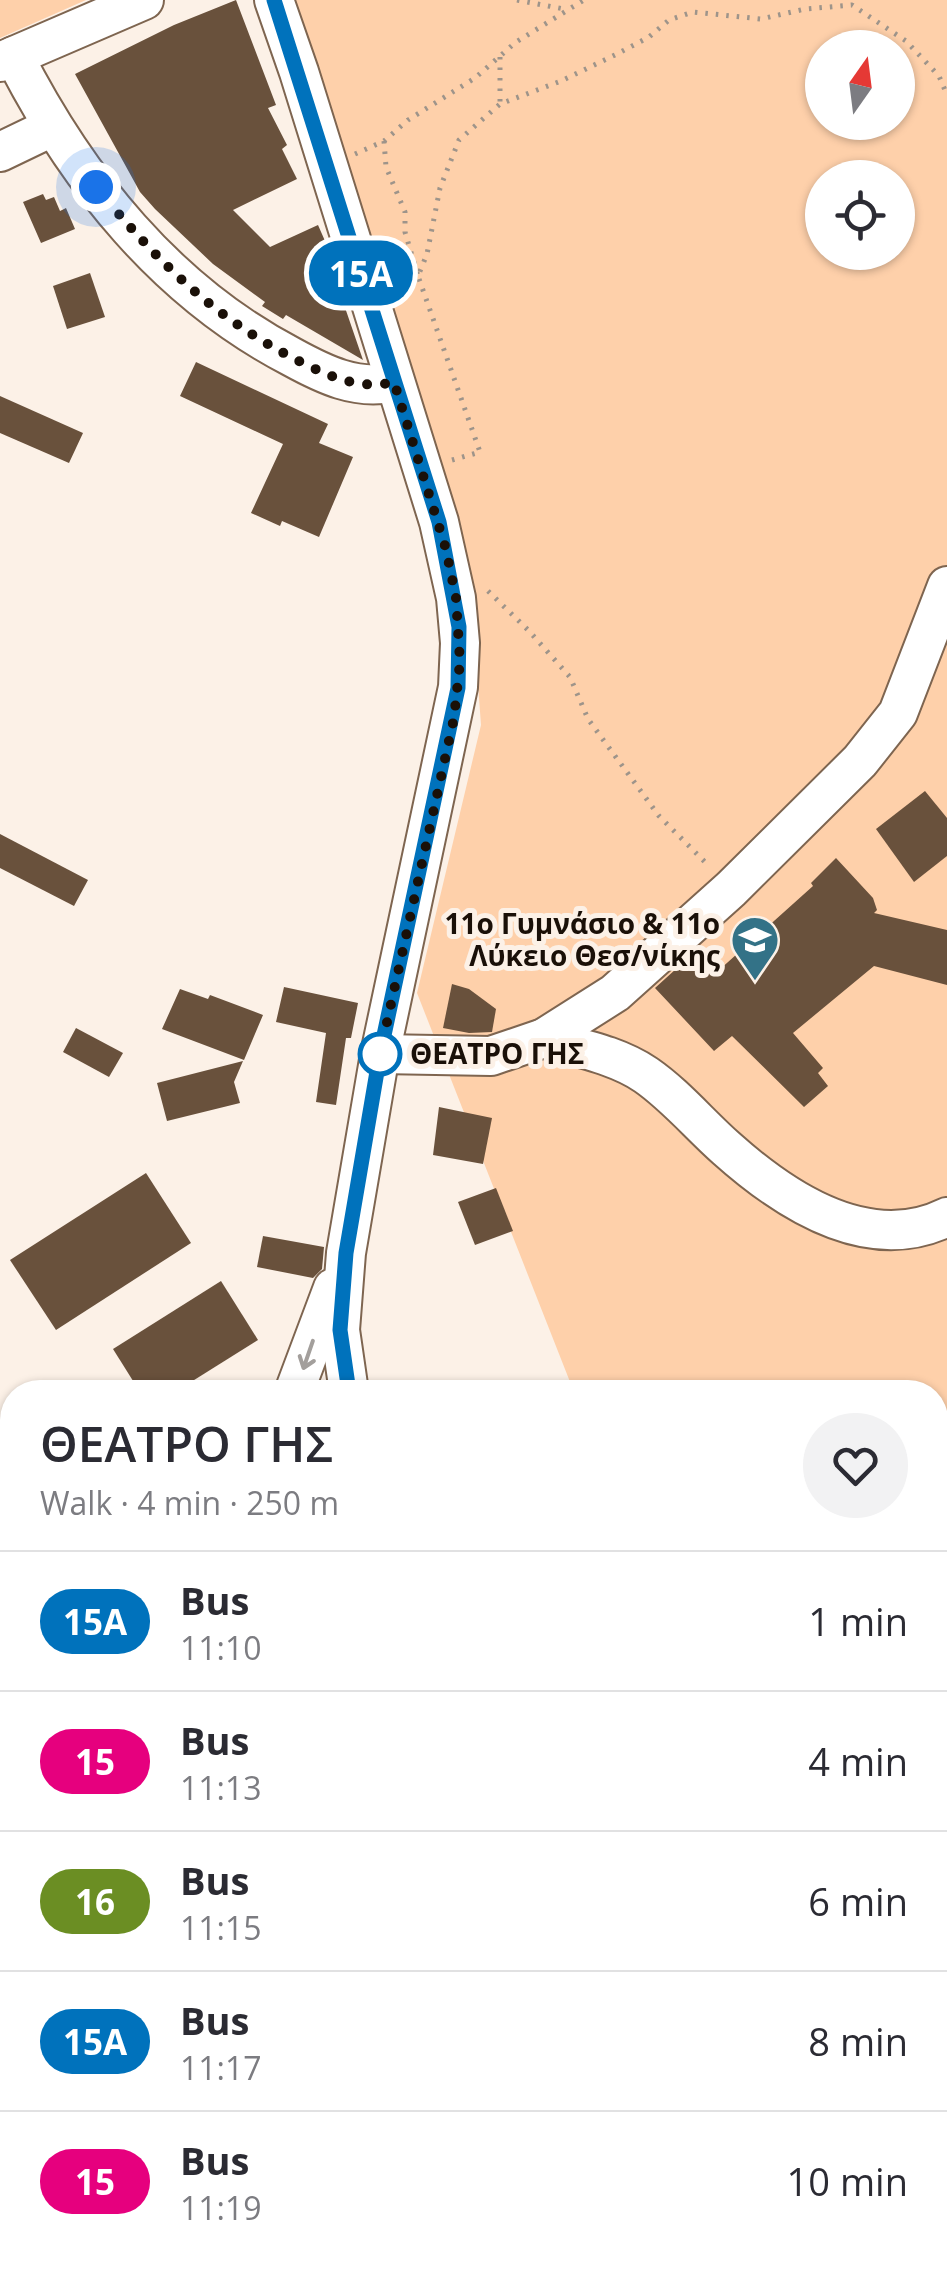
<!DOCTYPE html>
<meta charset="utf-8">
<style>
body{margin:0;font-family:"Open Sans",sans-serif;background:#f2f2f3;color:#2b2b33;height:100vh;display:flex;flex-direction:column;font-size:38px;white-space:nowrap}
*{box-sizing:border-box;margin:0}
p{font-size:32px;color:#7c7c81}
.icon{flex:none;width:55px;height:55px;fill:none;stroke:currentColor;stroke-width:2;stroke-linecap:round;stroke-linejoin:round}
.map{position:relative;flex:1;overflow:hidden}
.side{position:absolute;left:0px;top:1380px;width:948px;height:892px;display:flex;flex-direction:column;background:#fff;border-radius:40px 40px 0 0;box-shadow:0 2px 8px #0004}
.side>*{flex:none}
.badge{padding:0 20px;border-radius:32px;font-size:35px;line-height:65px}
.needle{width:65px;rotate:14deg}
.fabs{position:absolute;left:805px;top:30px;display:grid;gap:20px}
.fabs a{display:grid;place-items:center;width:110px;height:110px;border-radius:50%;background:#fff;box-shadow:0 2px 8px #0004;font-size:50px}
.you{position:absolute;width:50px;height:50px;margin:-25px;border:8px solid #fff;border-radius:50%;background:#1a73e8;box-shadow:0 0 0 15px #1a73e833}
.map>.badge{position:absolute;translate:-50% -50%;box-shadow:0 0 0 5px #fff}
.round{display:grid;place-items:center;flex:none;width:105px;height:105px;border-radius:52px;background:#f2f2f3}
.headline{display:flex;align-items:center;justify-content:space-between;height:170px;padding:0 40px}
h1{font-size:48px;font-weight:600;line-height:75px}
ul{padding:0;list-style:none}
li{display:flex;align-items:center;gap:30px;height:140px;padding:0 40px;border-top:2px solid #e1e1e2}
li div{flex:1}
li b{display:block;font-size:38px}
li em{font-style:normal}
li .badge{min-width:110px;font-weight:700;text-align:center}
.map>svg:first-child{display:block}
.green{fill:#fed0aa;fill-rule:evenodd}
.lines{fill:none;stroke-linecap:round;stroke-linejoin:round}
.stream{stroke:#a7e3f9;stroke-width:9}
.building{fill:#69513c}
.minor-casing{stroke:#7e6550;stroke-width:42}
.major-casing{stroke:#d6d4d3;stroke-width:52}
.path{stroke:#9e948a;stroke-width:5;stroke-dasharray:2.5 8;stroke-linecap:butt}
.minor{stroke:#fff;stroke-width:38}
.major{stroke:#dcac7c;stroke-width:48}
.oneway{stroke:#a39f9c}
.line-casing{stroke:#fff;stroke-width:22}
.line{stroke:#0072bc;stroke-width:15}
.walk{stroke:#1a1008;stroke-width:10;stroke-dasharray:0 18}
.stop-dot{fill:#fff;stroke:#0072bc;stroke-width:5}
.labels{text-anchor:middle;stroke-width:10;stroke-linejoin:round;paint-order:stroke}
.poi-label{font-size:28px;font-weight:bold;fill:#1a1008;stroke:#fcf1e7;text-anchor:end}
.stop-label{font-size:28px;font-weight:bold;fill:#1a1008;stroke:#fcf1e7;text-anchor:start}
</style>
<div class="map">
<svg width="947" height="2271" viewBox="0 0 947 2271">
<rect width="100%" height="100%" fill="#fcf1e7"/>
<!-- green -->
<g class="green">
<path d="M0 0H86L0 38Z"/>
<path d="M292 0H947V1537L935 1532V1392H574L417 993 481 725 473 617ZM822 48H898V122H822ZM822 178H898V252H822Z"/>
<path d="M947 1646V1944L935 1934V1683Z"/>
</g>
<g class="lines">
<!-- stream -->
<g class="stream">
<path d="M935 1516 947 1493"/>
<path d="M0 1918 12 1913"/>
</g>
</g>
<!-- building -->
<g class="building">
<path d="M236 0 276 105 268 108 287 145 282 149 297 179 233 210 270 247 318 225 336 266 343 289 340 293 363 360 286 315 283 319 262 306 265 302 213 264 155 209 140 192 75 74 174 25Z"/>
<path d="M43 194 46 200 54 197 60 211 66 208 75 229 41 243 23 202Z"/>
<path d="M90 273 105 317 67 329 53 286Z"/>
<path d="M196 362 328 424 319 443 353 457 319 537 282 521 280 526 251 513 283 444 180 396Z"/>
<path d="M0 396 83 433 69 463 0 433Z"/>
<path d="M925 791 947 818V856L914 882 876 829Z"/>
<path d="M0 834 88 880 74 906 0 868Z"/>
<path d="M836 858 873 898 877 910 874 913 947 930V985L874 966 793 1033 823 1068 818 1073 828 1086 804 1107 732 1036 714 1051 655 988 698 949 718 971 813 886 811 883Z"/>
<path d="M452 984 469 989 496 1009 492 1032 469 1033 443 1028Z"/>
<path d="M284 987 358 1003 351 1038H346L336 1105 316 1102 326 1033 276 1022Z"/>
<path d="M180 989 208 999 210 995 263 1015 244 1060 162 1029Z"/>
<path d="M76 1028 123 1053 109 1077 63 1052Z"/>
<path d="M243 1061 234 1082 240 1103 167 1121 157 1083Z"/>
<path d="M439 1107 492 1118 483 1164 433 1155Z"/>
<path d="M146 1173 191 1243 56 1330 10 1260Z"/>
<path d="M496 1188 513 1231 475 1245 458 1202Z"/>
<path d="M263 1236 324 1247 322 1269 313 1278 257 1267Z"/>
<path d="M221 1281 258 1340 175 1392H140L113 1349Z"/>
</g>
<g class="lines">
<!-- minor casing -->
<g class="minor-casing">
<g id="minor">
<path d="M274 0 299 72 439 522 456 598 460 643 458 687 380 1054 346 1253 340 1330 349 1392"/>
<path d="M14 56C77 180 167 292 292 357 323 374 357 391 394 382"/>
<path d="M0 62 144 0"/>
<path d="M0 152 52 127"/>
<path d="M544 1038C578 1048 617 1055 646 1075 675 1095 699 1124 726 1148 784 1200 868 1256 947 1217"/>
<path d="M380 1054 491 1056 544 1038 615 993 731 889 860 761 898 713 947 586"/>
<path d="M294 1392 333 1288"/>
<path d="M0 1832 12 1827"/>
<path d="M935 1981 947 2006"/>
<path d="M0 2109 12 2130"/>
<path d="M947 2140 935 2165 947 2171"/>
<path d="M168 2271 199 2267 217 2271"/>
<path d="M296 2271 319 2260"/>
<path d="M533 2271 539 2260"/>
<path d="M757 2271 763 2260"/>
</g>
</g>
<!-- major casing -->
<g class="major-casing">
<g id="major">
<path d="M935 1563 947 1567"/>
<path d="M0 1574 12 1565"/>
<path d="M935 1609 947 1614"/>
<path d="M0 1616 12 1607"/>
</g>
</g>
<!-- path -->
<g class="path">
<path d="M517 0 564 9"/>
<path d="M500 57V104"/>
<path d="M384 141 386 167 405 212V232L418 276"/>
<path d="M355 154 384 141 408 120 475 78 516 42 584 0"/>
<path d="M452 460 480 452 418 276 427 254 440 188 459 140 500 104 561 81 617 54 649 37 669 20 693 12 761 19 805 9 852 5 906 41 939 76 947 95"/>
<path d="M488 591 529 631 570 677 588 719 659 816 708 865"/>
</g>
<!-- minor -->
<use href="#minor" class="minor"/>
<!-- major -->
<use href="#major" class="major"/>
</g>
<!-- one-way arrows -->
<defs><path id="oneway-shaft" d="M-6 0H5M1.5-3L5.5 0L1.5 3" fill="none" stroke-width="1.6" stroke-linecap="round" stroke-linejoin="round" transform="scale(2.5)"/></defs>
<use class="oneway" href="#oneway-shaft" transform="translate(308 1355) rotate(109)"/>
<g class="lines">
<!-- line casing -->
<g class="line-casing">
<path id="line" d="M274 0 439 522 459 627 458 688 380 1054 346 1253 340 1330 349 1392"/>
</g>
<!-- line -->
<use href="#line" class="line"/>
<!-- walk -->
<path class="walk" d="M96 187C158 262 216 321 305 364 333 378 362 390 394 382L446 549 456 598 460 662 454 718 380 1054"/>
</g>
<!-- icons -->
<defs>
<g id="school-pin" transform="scale(2.5)"><path d="M0 17L-7.5 6A9.5 9.5 0 1 1 7.5 6Z" fill="#337287" stroke="#fcf1e7"/><path d="M0-5L7-2L0 1L-7-2ZM-4 1L0 2.5L4 1V4Q0 6-4 4Z" fill="#fff"/></g>
</defs>
<g fill-rule="evenodd">
<use href="#school-pin" x="755" y="940"/>
</g>
<!-- markers -->
<circle class="stop-dot" cx="380" cy="1054" r="20"/>
<g class="labels">
<!-- poi labels -->
<g class="poi-label">
<text x="720" y="934">11ο Γυμνάσιο &amp; 11ο<tspan x="720" dy="32">Λύκειο Θεσ/νίκης</tspan></text>
</g>
<!-- stop labels -->
<g class="stop-label">
<text x="410" y="1064">ΘΕΑΤΡΟ ΓΗΣ</text>
</g>
</g>
</svg>
<div class="fabs">
<a><svg class="needle" viewBox="-14 -14 28 28"><path d="M0-13l5 13h-10z" fill="#e53935"/><path d="M0 13l5-13h-10z" fill="#7c7c81"/></svg></a>
<a><svg class="icon" aria-label="locate" viewBox="0 0 24 24"><circle cx="12" cy="12" r="6"/><path d="M12 2v4M12 18v4M2 12h4M18 12h4"/></svg></a>
</div>
<div class="you" style="left:96px;top:187px"></div>
<b class="badge" style="left:361px;top:273px;background:#0072bc;color:#fff">15Α</b>
<section class="side">
<div class="headline"><div><h1>ΘΕΑΤΡΟ ΓΗΣ</h1><p>Walk · 4 min · 250 m</p></div><a class="round"><svg class="icon" aria-label="heart" viewBox="0 0 24 24"><path d="M12 20l-8-8c-3-5 5-10 8-4 3-6 11-1 8 4z"/></svg></a></div>
<ul>
<li><span class="badge" style="background:#0072bc;color:#fff">15Α</span><div><b>Bus</b><p>11:10</p></div><em>1 min</em></li>
<li><span class="badge" style="background:#e6007e;color:#fff">15</span><div><b>Bus</b><p>11:13</p></div><em>4 min</em></li>
<li><span class="badge" style="background:#6b8e23;color:#fff">16</span><div><b>Bus</b><p>11:15</p></div><em>6 min</em></li>
<li><span class="badge" style="background:#0072bc;color:#fff">15Α</span><div><b>Bus</b><p>11:17</p></div><em>8 min</em></li>
<li><span class="badge" style="background:#e6007e;color:#fff">15</span><div><b>Bus</b><p>11:19</p></div><em>10 min</em></li>
</ul>
</section>
</div>
